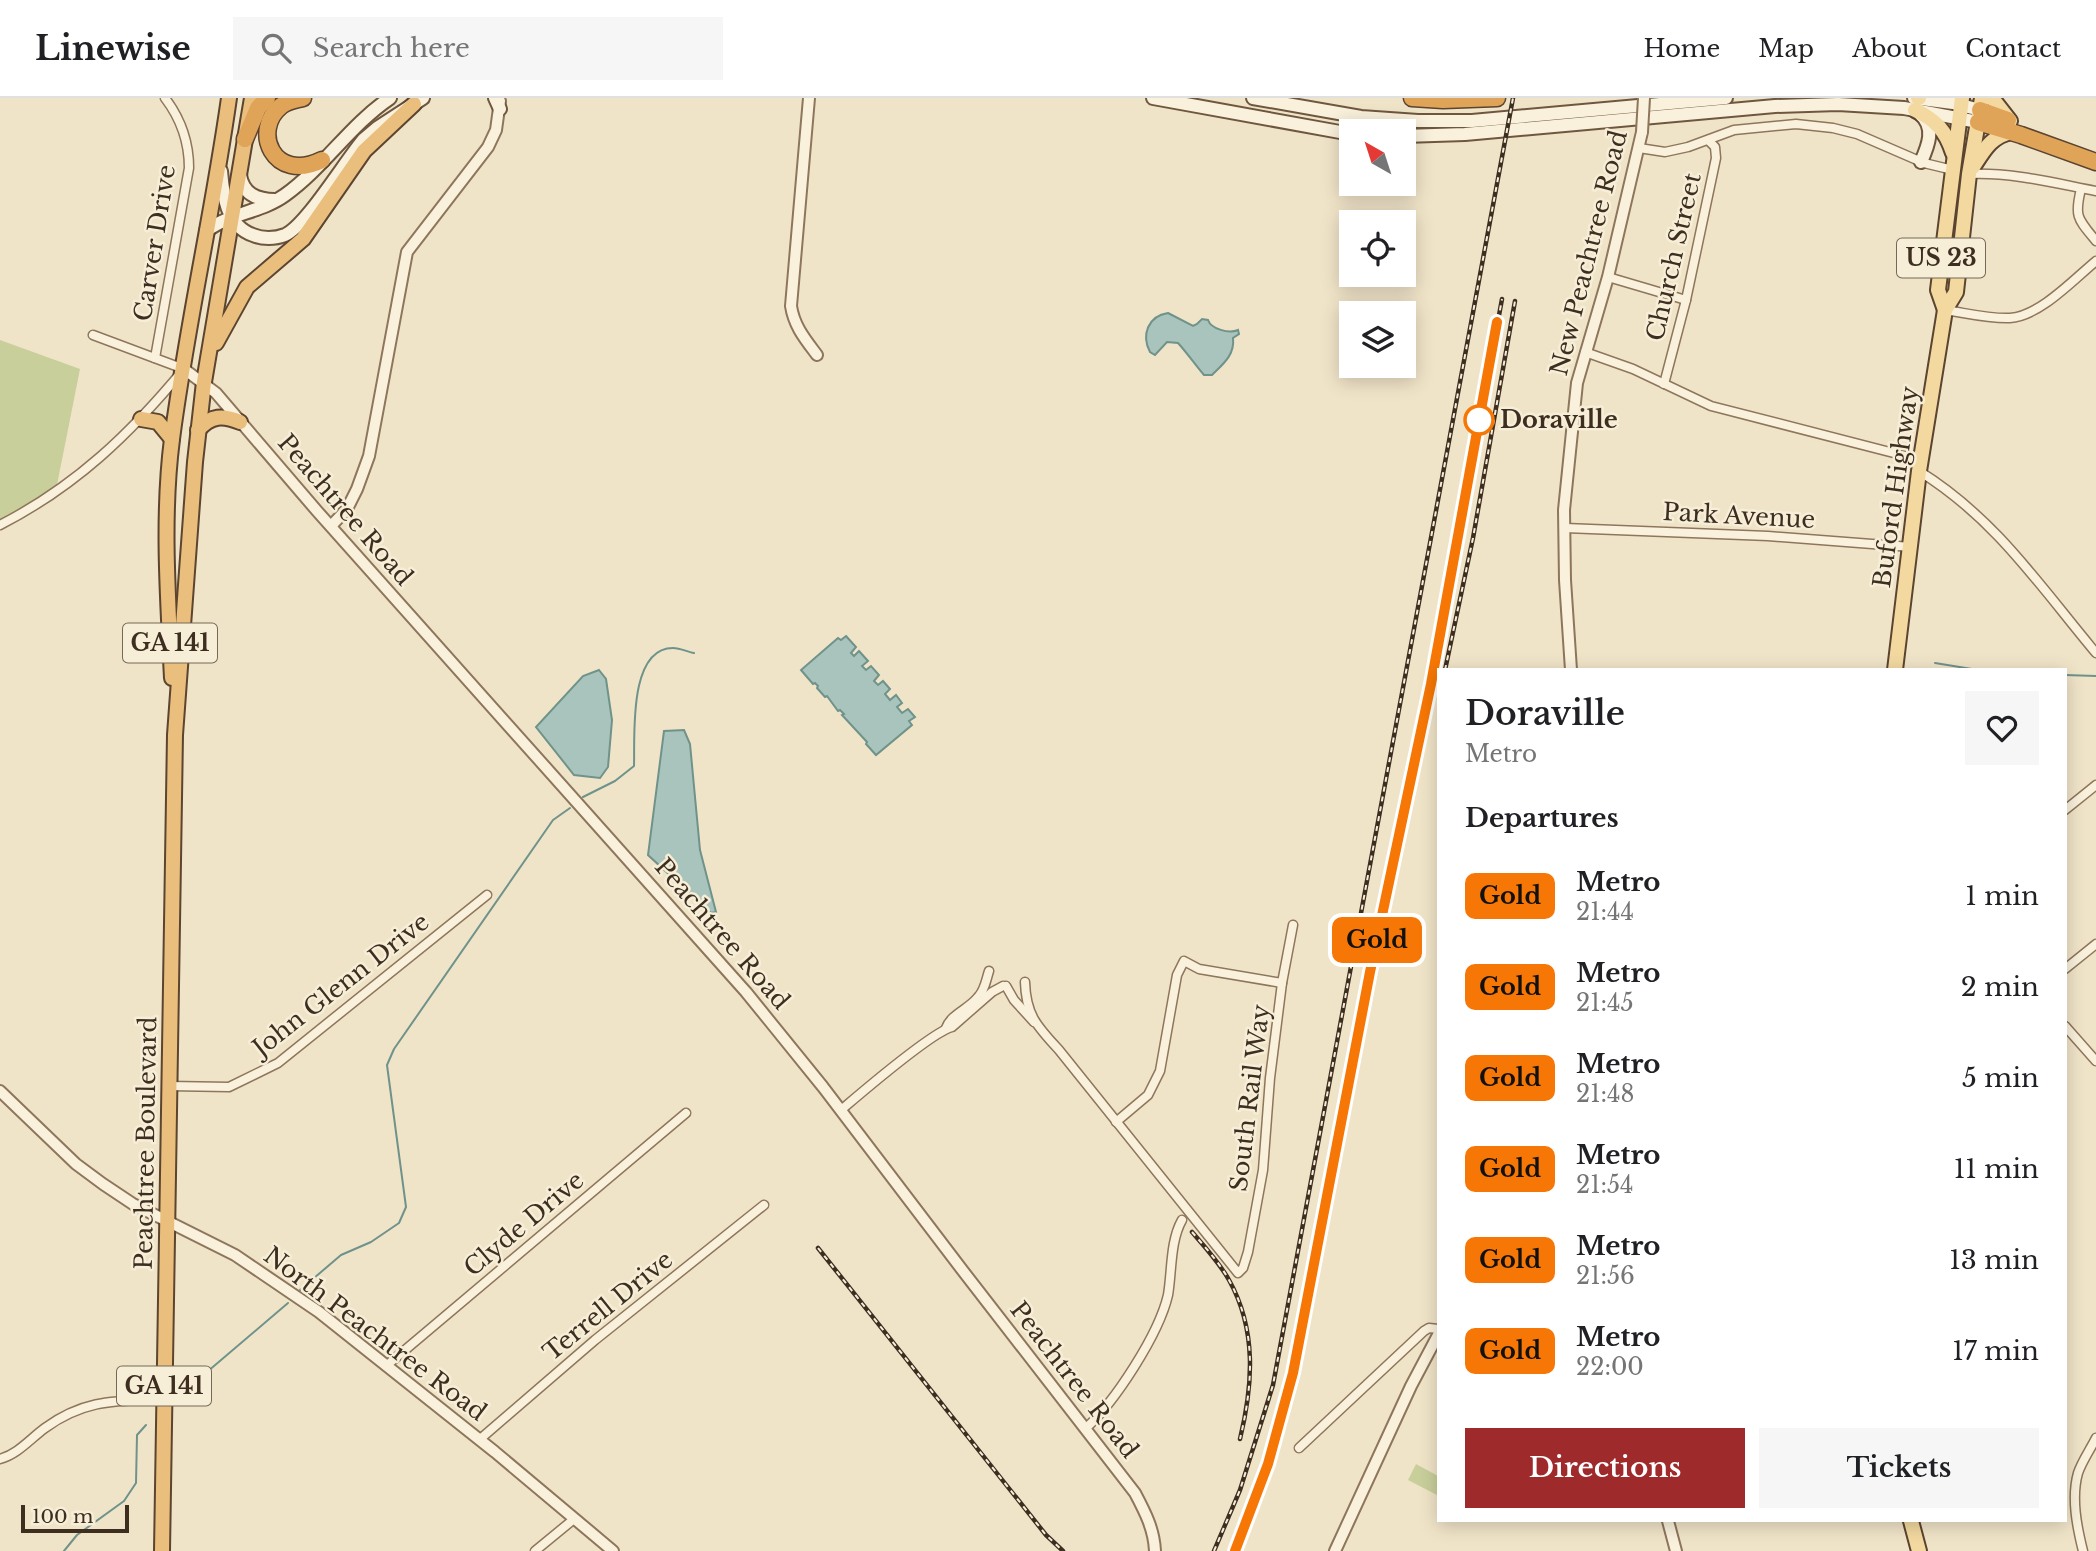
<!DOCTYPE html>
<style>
body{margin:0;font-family:"Libre Baskerville",serif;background:#f6f6f6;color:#202124;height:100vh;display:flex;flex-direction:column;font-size:26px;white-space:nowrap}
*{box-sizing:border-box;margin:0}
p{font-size:23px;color:#757577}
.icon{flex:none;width:38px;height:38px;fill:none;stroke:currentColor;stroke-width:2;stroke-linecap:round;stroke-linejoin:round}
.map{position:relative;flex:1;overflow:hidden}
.details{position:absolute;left:1437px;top:570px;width:630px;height:854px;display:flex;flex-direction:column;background:#fff;border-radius:0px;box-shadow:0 4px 18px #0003}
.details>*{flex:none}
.badge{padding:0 14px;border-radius:10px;font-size:24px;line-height:46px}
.needle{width:46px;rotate:321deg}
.fabs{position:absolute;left:1339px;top:21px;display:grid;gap:14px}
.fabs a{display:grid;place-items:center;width:77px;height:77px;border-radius:0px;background:#fff;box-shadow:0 4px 18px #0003;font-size:35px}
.scale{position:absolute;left:21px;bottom:18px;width:108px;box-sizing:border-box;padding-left:7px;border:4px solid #3d2e20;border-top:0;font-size:19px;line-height:24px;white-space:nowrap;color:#3d2e20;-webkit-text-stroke:5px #f7eed8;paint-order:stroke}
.map>.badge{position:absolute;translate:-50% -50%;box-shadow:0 0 0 4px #fff}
h2{padding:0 28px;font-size:26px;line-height:63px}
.round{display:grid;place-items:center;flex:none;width:74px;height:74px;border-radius:0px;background:#f6f6f6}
.headline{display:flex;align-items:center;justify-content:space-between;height:119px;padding:0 28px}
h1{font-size:33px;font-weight:600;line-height:52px}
.action{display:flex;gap:14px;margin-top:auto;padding:14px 28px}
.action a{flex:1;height:80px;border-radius:0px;background:#9e2a2b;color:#fff;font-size:28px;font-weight:600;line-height:80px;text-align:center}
.action a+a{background:#f6f6f6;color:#202124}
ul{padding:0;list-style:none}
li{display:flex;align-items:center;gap:21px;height:91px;padding:0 28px}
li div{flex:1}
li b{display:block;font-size:26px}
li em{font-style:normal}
li .badge{min-width:77px;font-weight:700;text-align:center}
header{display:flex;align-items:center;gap:42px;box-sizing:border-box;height:98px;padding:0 35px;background:#fff;border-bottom:2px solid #e0e0e0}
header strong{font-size:33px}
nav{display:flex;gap:38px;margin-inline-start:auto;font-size:24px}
.search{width:490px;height:63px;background:#f6f6f6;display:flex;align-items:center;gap:18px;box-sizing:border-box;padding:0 24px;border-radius:0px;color:#757577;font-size:26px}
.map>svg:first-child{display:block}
.green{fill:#c9cf9b}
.water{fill:#a9c4bc;stroke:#6f938a;stroke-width:2}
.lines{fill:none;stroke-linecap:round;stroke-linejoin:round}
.stream{stroke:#6f938a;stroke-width:2}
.minor-casing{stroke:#8d765c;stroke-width:11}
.tertiary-casing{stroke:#8d765c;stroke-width:14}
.secondary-casing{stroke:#6f573f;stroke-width:16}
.primary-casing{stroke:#5b4430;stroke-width:18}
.trunk-casing{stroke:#5b4430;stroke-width:18}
.motorway-casing{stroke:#5b4430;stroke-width:19}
.minor{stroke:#faf1dc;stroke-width:8}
.tertiary{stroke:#faf1dc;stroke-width:10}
.secondary{stroke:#faf1dc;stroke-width:12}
.primary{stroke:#f3d9a0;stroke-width:14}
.trunk{stroke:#eabe7c;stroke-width:14}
.motorway{stroke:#e0a458;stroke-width:16}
.rail-casing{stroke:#3d2e20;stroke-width:4.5}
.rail{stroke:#f7eed8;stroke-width:2;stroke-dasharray:5;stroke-linecap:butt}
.tertiary-bridge-casing{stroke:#8d765c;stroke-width:14;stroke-linecap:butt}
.tertiary-bridge{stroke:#faf1dc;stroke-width:10}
.line-casing{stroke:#fff;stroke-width:16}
.line{stroke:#f67705;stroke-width:10}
.stop-dot{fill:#fff;stroke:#f67705;stroke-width:3.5}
.labels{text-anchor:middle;stroke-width:5;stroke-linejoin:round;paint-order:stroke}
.shield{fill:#f7eed8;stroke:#756857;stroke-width:2}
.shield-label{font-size:23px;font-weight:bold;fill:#3d2e20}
.street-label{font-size:24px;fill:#3d2e20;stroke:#f7eed8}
.stop-label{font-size:24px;font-weight:bold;fill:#3d2e20;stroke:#f7eed8;text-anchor:start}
</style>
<header>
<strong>Linewise</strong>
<div class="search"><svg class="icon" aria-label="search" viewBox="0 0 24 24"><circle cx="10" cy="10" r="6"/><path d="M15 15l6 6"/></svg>Search here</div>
<nav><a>Home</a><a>Map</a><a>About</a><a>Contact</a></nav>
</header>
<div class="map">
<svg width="2096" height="1453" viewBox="0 0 2096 1453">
<rect width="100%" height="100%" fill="#f0e4c8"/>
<!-- green -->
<g class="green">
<path d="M0 242 80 271 54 402 0 430Z"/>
<path d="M1416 1366 1438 1378 1437 1397 1408 1382Z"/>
</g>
<!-- water -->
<g class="water">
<path d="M1168 215 1193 228 1197 226 1202 221 1208 222C1211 231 1229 236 1238 232L1239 236 1233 240C1235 257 1223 266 1212 277H1204C1196 268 1188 256 1178 245L1167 244 1155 257 1150 254C1141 237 1148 218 1168 215Z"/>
<path d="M846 538 856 549 851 555 854 558 859 553 868 563 862 568 866 572 871 568 879 577 874 583 878 587 883 583 890 591 885 596 890 602 896 597 902 605 897 609 902 615 908 611 915 619 909 623 912 627 876 657 866 646 867 644 842 617 844 616 840 612 838 613 827 598 825 599 817 590 818 588 815 585 813 586 801 572 838 540 841 542Z"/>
<path d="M599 572 606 581 612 622 608 669 600 680 574 677 536 629 583 578Z"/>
<path d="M684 632 690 646 700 752 716 814 711 815 648 757 664 633Z"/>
</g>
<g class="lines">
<!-- stream -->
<g class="stream">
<path d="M1935 565 1978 572"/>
<path d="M2065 577 2096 578"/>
<path d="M583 699 615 683 634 668C635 639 628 550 673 550 680 550 688 554 694 555"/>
<path d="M300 1192 341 1157 371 1144 399 1125 406 1109 387 967 394 951 553 722 570 710"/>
<path d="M187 1291 288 1205"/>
<path d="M64 1453 77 1437 124 1403 136 1385 137 1337 146 1327"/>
</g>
<!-- minor casing -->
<g class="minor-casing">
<g id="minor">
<path d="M1639 50 1665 54 1688 49 1734 32 1796 26 1833 30 1857 36 1924 65 1953 72"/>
<path d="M1969 76C2012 74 2054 85 2096 93"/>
<path d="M2081 91C2074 119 2078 121 2096 143"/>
<path d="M1608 179 1686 202"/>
<path d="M1945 212C1966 215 1989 221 2010 220 2040 218 2074 181 2096 163"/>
<path d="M1585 254 1633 271 1711 308 1921 362"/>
<path d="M155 260 189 70C189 43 181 21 165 0"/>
<path d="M1664 286 1686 202 1716 60 1715 49 1708 42"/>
<path d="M1919 373C1996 421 2039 487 2096 555"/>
<path d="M0 427C76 388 130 336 184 271L93 237"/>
<path d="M1565 430 1768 438 1911 449"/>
<path d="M2065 712 2096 687"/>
<path d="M2065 871 2096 846"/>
<path d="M1025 884C1026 918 1038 929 1059 952L1238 1175 1243 1170 1248 1154 1263 1072 1270 980 1282 885 1293 827"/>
<path d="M1006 888 1014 902 1034 924"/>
<path d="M2065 928 2096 963"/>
<path d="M946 930C951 916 969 911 978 899 985 892 986 882 989 873"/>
<path d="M169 988 229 989 278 965 487 797"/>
<path d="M841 1012C861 995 932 934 952 929L992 894 1003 888"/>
<path d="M1116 1024 1148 997 1160 973 1177 877 1184 863 1199 871 1282 885"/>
<path d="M386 1268 686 1015"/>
<path d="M1085 1331C1115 1304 1159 1236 1168 1197 1172 1174 1170 1143 1182 1122"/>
<path d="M479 1342 595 1242 764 1107"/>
<path d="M1299 1350 1424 1233 1429 1230 1438 1231"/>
<path d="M0 1361C18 1356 30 1341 45 1330 85 1301 116 1303 164 1301"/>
<path d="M535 1453 574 1421"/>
<path d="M2083 1453C2077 1429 2071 1400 2078 1375 2082 1363 2090 1352 2096 1340"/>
</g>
</g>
<!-- tertiary casing -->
<g class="tertiary-casing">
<g id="tertiary">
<path d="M809 0 791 208C794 228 805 241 817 257"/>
<path d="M184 271 216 295 317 413 746 894 823 989 963 1173 1135 1395C1145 1414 1154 1431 1155 1453"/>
<path d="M331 428 347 411 357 391 369 358 407 154 488 49 496 32 500 3"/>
<path d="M1571 572 1565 482 1564 412 1577 285 1608 179 1642 34"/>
<path d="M0 993 76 1066 103 1086 133 1106 235 1157 319 1214 495 1354 613 1453"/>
<path d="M1668 1423 1676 1453"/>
<path d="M1335 1453 1411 1288 1438 1237"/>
</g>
</g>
<!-- secondary casing -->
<g class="secondary-casing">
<g id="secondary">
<path d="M495 0 500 11"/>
<path d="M1153 0 1351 36"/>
<path d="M1253 0 1361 19 1418 23H1472L1726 0"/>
<path d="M1914 0 1953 5 1980 12"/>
<path d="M1920 16C1936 29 1928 48 1921 64"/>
<path d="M1404 38 1465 36 1775 8 1838 6 1904 10 1978 24"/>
<path d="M221 73C223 96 226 128 253 137 262 141 275 141 285 137 306 128 346 62 364 41L377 30 423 0"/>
<path d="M240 77C243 96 257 102 275 102"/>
<path d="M206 133C230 115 262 114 285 97 324 69 350 27 390 0"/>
</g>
</g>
<!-- primary casing -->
<g class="primary-casing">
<g id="primary">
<path d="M1918 0H1919"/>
<path d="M1992 0 2010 23"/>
<path d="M1915 12C1936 22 1946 33 1953 55"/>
<path d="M1973 69C1984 52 1991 38 2012 34"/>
<path d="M1945 212 1938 192 1962 0"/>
<path d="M1895 572 1919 373 1945 212 1956 194 1969 76 1982 0"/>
<path d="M1911 1423 1919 1453"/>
</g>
</g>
<!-- trunk casing -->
<g class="trunk-casing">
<g id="trunk">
<path d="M216 245 247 189 303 141 364 53 414 6"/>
<path d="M141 321 158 324 172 341"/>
<path d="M198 332C211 317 223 317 240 324"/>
<path d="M172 580C168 501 162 419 172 341 187 226 213 114 229 0"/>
<path d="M162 1453 175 637 195 364 204 284 252 0"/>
</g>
</g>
<!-- motorway casing -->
<g class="motorway-casing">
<g id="motorway">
<path d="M303 0C295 2 287 3 281 8 251 32 273 86 322 62"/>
<path d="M1412 0 1443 2 1497 0"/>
<path d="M1980 12 2008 22"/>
<path d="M1978 24 2021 37 2096 64"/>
<path d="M245 41 258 10 267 0"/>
</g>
</g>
<!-- minor -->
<use href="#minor" class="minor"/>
<!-- tertiary -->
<use href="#tertiary" class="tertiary"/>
<!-- secondary -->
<use href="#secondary" class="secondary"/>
<!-- primary -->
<use href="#primary" class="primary"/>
<!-- trunk -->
<use href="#trunk" class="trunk"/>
<!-- motorway -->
<use href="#motorway" class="motorway"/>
<!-- rail casing -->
<g class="rail-casing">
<g id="rail">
<path d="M1445 572 1473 440 1515 203"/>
<path d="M1192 1134C1205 1149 1219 1164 1229 1182 1257 1232 1253 1287 1240 1341"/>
<path d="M818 1150 1046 1437 1063 1453"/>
<path d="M1214 1453 1240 1392 1273 1287 1513 0"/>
<path d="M1235 1453 1267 1366 1293 1274 1370 874 1431 586 1502 201"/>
</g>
</g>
<!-- rail -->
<use href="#rail" class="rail"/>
<!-- tertiary-bridge casing -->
<g class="tertiary-bridge-casing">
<path id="tertiary-bridge" d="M1642 34 1644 0"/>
</g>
<!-- tertiary-bridge -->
<use href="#tertiary-bridge" class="tertiary-bridge"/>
</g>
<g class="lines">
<!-- line casing -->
<g class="line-casing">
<path id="line" d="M1235 1453 1268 1366 1293 1275 1370 874 1431 586 1497 224"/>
</g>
<!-- line -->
<use href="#line" class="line"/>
</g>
<!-- markers -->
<circle class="stop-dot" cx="1479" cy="322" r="14"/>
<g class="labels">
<!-- shield labels -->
<g class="shield">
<rect x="1897" y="140.5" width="88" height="39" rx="5"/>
<rect x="123" y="525.5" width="94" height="39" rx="5"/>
<rect x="117" y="1268.5" width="94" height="39" rx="5"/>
</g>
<g class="shield-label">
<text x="1941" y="168">US 23</text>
<text x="170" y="553">GA 141</text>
<text x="164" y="1296">GA 141</text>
</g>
<!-- street labels -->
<g class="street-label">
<text transform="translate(155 145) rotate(-81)" y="8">Carver Drive</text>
<text transform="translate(1589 155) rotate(-76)" y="8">New Peachtree Road</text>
<text transform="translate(1674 159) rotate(-77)" y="8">Church Street</text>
<text transform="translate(1896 389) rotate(-82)" y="8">Buford Highway</text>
<text transform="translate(345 412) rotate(49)" y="8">Peachtree Road</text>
<text transform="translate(1739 418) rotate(3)" y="8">Park Avenue</text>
<text transform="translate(722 836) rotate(49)" y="8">Peachtree Road</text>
<text transform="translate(341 887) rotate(-38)" y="8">John Glenn Drive</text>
<text transform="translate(1250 1000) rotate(-83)" y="8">South Rail Way</text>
<text transform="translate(146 1045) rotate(-89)" y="8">Peachtree Boulevard</text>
<text transform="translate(524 1126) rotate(-40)" y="8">Clyde Drive</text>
<text transform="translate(608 1208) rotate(-39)" y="8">Terrell Drive</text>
<text transform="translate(375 1236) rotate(37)" y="8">North Peachtree Road</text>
<text transform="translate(1074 1282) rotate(52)" y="8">Peachtree Road</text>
</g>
<!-- stop labels -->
<g class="stop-label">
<text x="1500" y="330">Doraville</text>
</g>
</g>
</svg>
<div class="fabs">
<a><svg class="needle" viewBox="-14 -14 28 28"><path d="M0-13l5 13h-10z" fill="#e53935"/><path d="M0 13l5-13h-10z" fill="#757577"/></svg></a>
<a><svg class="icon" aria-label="locate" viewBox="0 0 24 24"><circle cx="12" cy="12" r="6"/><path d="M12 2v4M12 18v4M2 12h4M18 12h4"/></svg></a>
<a><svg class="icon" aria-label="layers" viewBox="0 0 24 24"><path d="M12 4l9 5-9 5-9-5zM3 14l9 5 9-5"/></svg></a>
</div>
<div class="scale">100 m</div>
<b class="badge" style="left:1377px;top:842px;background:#f67705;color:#111">Gold</b>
<section class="details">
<div class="headline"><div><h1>Doraville</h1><p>Metro</p></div><a class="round"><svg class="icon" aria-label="heart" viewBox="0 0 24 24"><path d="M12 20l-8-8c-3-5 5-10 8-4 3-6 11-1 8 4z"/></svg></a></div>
<h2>Departures</h2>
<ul>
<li><span class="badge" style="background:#f67705;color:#111">Gold</span><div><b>Metro</b><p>21:44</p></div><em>1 min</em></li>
<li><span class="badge" style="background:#f67705;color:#111">Gold</span><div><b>Metro</b><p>21:45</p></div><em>2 min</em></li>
<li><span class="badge" style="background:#f67705;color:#111">Gold</span><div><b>Metro</b><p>21:48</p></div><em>5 min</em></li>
<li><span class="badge" style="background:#f67705;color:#111">Gold</span><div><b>Metro</b><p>21:54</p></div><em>11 min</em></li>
<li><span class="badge" style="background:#f67705;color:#111">Gold</span><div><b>Metro</b><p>21:56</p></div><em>13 min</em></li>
<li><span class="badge" style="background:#f67705;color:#111">Gold</span><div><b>Metro</b><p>22:00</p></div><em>17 min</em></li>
</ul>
<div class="action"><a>Directions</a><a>Tickets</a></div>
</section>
</div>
